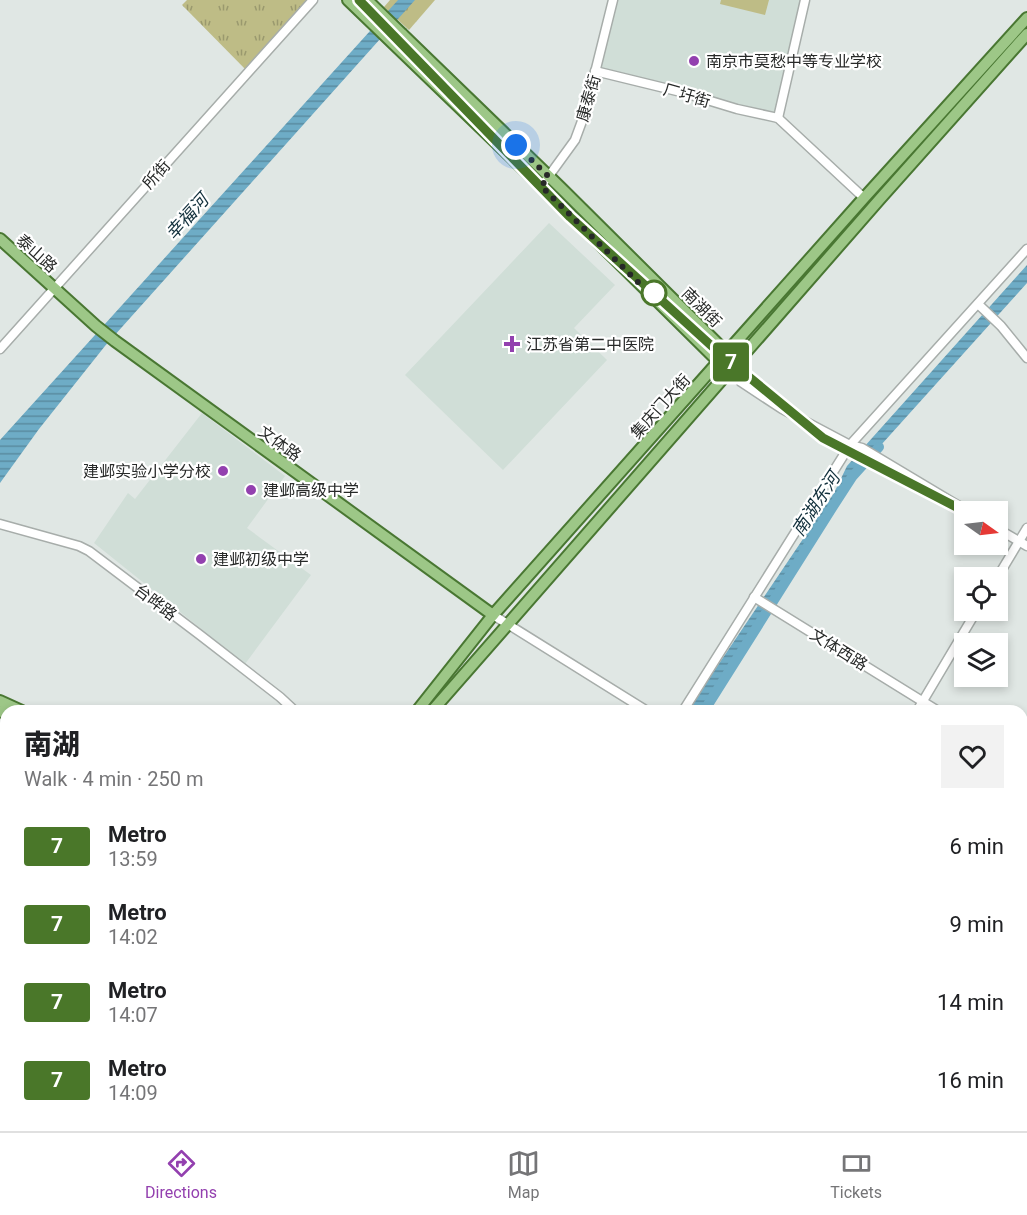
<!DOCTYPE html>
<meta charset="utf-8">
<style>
body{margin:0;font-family:Roboto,"Noto Sans SC",sans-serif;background:#f2f2f2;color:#202124;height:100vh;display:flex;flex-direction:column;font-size:22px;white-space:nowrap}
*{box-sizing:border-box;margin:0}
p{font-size:20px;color:#757577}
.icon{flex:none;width:33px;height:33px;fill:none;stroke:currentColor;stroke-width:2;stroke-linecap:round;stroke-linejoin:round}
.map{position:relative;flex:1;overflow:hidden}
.sheet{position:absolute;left:0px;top:705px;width:1028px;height:426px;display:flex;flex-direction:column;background:#fff;border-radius:18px 18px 0 0;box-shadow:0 3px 9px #0003}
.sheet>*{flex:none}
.badge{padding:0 12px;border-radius:4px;font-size:21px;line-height:39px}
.needle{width:39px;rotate:104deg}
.fabs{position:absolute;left:954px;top:501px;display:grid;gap:12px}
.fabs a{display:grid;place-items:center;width:54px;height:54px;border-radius:0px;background:#fff;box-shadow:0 3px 9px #0003;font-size:30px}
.you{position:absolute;width:30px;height:30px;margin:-15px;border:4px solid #fff;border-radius:50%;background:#1a73e8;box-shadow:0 0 0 9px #1a73e833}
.map>.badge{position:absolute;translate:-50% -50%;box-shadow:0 0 0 3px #fff}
.round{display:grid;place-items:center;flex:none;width:63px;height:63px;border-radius:0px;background:#f2f2f2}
.headline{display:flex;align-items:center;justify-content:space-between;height:102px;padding:0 24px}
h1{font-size:28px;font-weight:800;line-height:45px}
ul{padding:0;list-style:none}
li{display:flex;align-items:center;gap:18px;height:78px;padding:0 24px}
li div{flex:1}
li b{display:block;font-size:22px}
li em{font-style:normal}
li .badge{min-width:66px;font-weight:700;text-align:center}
.menu{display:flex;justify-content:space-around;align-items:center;height:84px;border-top:2px solid #e0e0e0;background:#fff;font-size:16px;color:#757577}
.menu a{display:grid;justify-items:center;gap:3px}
.menu .active{color:#9340af}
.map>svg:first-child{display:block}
.built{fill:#d0ded7}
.grass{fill:#bebc86}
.park{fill:url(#park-tufts)}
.water{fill:url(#water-rules)}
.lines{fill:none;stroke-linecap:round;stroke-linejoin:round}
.river{stroke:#6eacc6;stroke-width:10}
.minor-casing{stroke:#a7adaa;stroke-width:11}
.major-casing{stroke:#497732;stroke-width:14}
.minor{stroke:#fff;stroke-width:8}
.major{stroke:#9dc787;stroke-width:10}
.major-bridge-casing{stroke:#497732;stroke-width:14;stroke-linecap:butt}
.major-bridge{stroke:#9dc787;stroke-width:10}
.line-casing{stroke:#fff;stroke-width:14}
.line{stroke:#4a7729;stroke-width:9}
.walk{stroke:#272928;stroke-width:6;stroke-dasharray:0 10.8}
.poi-dot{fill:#9340af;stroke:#fff;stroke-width:2}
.stop-dot{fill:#fff;stroke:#4a7729;stroke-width:3}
.labels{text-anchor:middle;stroke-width:4.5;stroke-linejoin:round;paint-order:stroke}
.poi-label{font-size:16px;fill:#272928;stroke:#fff;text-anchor:start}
.street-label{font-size:16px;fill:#272928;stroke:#fff}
.water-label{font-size:18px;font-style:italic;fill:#12303c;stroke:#fff}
</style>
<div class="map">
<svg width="1027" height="1131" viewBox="0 0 1027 1131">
<defs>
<pattern id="park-tufts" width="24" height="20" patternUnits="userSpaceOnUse" patternTransform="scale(1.5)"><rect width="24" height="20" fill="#bebc86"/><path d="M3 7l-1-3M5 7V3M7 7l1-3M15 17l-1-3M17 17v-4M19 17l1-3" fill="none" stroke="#9a996e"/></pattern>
<pattern id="water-rules" width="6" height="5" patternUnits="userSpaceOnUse" patternTransform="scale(1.5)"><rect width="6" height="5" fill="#6eacc6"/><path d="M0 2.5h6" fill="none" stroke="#5a8ca1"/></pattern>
</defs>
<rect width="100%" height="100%" fill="#e0e7e4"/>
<!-- built -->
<g class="built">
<path d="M613 0H805L778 118 595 71Z"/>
<path d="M549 223 615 285 574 328 607 360 503 470 405 375Z"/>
<path d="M202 413 285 476 247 528 311 575 245 664 94 543 128 493 135 499Z"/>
</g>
<!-- grass -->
<g class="grass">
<path d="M721 0H769L765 15 720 4Z"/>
<path d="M1022 833 1027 837V937L1022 934Z"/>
</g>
<!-- park -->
<g class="park">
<path d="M187 0H314L249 73 182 5Z"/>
<path d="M390 0H435L409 30 384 7Z"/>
<path d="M1022 973 1027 979V1122L1022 1123Z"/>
<path d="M789 1125H999L996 1131H791Z"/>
</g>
<!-- water -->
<g class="water">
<path d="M398 0H415L105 346 39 429 0 483V440Z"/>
<path d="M1027 265V283L845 485 703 711H687L834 493 847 466Z"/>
<path d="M0 738 6 740V834L0 837Z"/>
<path d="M856 1125H975L974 1131H856Z"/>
</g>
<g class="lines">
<!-- river -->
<path class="river" d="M704 711 830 511 852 477 879 447"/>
<!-- minor casing -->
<g class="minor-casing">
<g id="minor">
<path d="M595 71 681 92 737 109 778 118 864 198"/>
<path d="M778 118 805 0"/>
<path d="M546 180 575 140 585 113 613 0"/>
<path d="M978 304 1001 326 1027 358"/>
<path d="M0 349 313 0"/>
<path d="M732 368 741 382 782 409 850 445 862 448 969 512"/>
<path d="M0 524 79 546 89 551 200 635 280 697 295 711"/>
<path d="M998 529 1027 546"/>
<path d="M997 578 1027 528"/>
<path d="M754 597 938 711"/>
<path d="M493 615 647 711"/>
<path d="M683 711 850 445 1027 249"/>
<path d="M917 711 977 610"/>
<path d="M1022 759 1027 763"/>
<path d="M1022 964 1027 969"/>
<path d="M277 1131 278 1125"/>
<path d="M729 1131 731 1125"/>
</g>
</g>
<!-- major casing -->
<g class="major-casing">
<g id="major">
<path d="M348 0 541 186 719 362 725 365"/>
<path d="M402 34 561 188 727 353 729 359"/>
<path d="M0 239 96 326 115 341 493 615"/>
<path d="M0 701 22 711"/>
<path d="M0 711 6 714"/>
<path d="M417 711 493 615 864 198 1027 18"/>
<path d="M432 711 879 200 1027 34"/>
<path d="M0 1104 6 1081"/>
<path d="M4 1131 6 1123"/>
</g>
</g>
<!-- minor -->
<use href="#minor" class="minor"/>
<!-- major -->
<use href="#major" class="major"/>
<!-- major-bridge casing -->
<g class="major-bridge-casing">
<path id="major-bridge" d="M370 3 402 34"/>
</g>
<!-- major-bridge -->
<use href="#major-bridge" class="major-bridge"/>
</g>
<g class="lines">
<!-- line casing -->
<g class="line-casing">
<path id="line" d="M359 0 570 217 715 349 823 438 966 512"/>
</g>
<!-- line -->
<use href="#line" class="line"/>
<!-- walk -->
<path class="walk" d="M516 145 549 177 541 186 654 298V293"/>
</g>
<!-- markers -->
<g class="poi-dot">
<circle cx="694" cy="61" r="6"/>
<path d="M509 335h6v6h6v6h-6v6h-6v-6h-6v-6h6z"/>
<circle cx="223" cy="471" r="6"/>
<circle cx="251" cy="490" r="6"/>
<circle cx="201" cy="559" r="6"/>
</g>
<circle class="stop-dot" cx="654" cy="293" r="12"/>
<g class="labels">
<!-- poi labels -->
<g class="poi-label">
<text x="706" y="67">南京市莫愁中等专业学校</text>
<text x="526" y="350">江苏省第二中医院</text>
<text x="211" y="477" text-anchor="end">建邺实验小学分校</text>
<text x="263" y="496">建邺高级中学</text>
<text x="213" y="565">建邺初级中学</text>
</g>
<!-- street labels -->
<g class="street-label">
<text transform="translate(687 95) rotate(16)" y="6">厂圩街</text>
<text transform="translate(588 98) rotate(-74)" y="6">康泰街</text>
<text transform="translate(156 174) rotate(-48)" y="6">所街</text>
<text transform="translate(37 253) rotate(42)" y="6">泰山路</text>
<text transform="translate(702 307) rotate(45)" y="6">南湖街</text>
<text transform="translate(660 406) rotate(-48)" y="6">集庆门大街</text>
<text transform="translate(280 443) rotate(36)" y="6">文体路</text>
<text transform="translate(156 602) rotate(37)" y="6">台晔路</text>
<text transform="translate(839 649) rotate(32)" y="6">文体西路</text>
</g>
<!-- water labels -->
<g class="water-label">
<text transform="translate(187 217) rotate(-48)" y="6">幸福河</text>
<text transform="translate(816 504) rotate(-57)" y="6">南湖东河</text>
</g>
</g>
</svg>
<div class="fabs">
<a><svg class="needle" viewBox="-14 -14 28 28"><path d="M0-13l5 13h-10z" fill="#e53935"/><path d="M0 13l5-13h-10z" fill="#757577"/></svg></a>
<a><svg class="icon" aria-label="locate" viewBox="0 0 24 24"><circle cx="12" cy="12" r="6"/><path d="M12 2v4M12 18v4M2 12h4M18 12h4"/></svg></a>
<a><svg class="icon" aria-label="layers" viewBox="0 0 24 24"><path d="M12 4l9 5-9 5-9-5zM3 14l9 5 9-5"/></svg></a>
</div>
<div class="you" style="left:516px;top:145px"></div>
<b class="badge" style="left:731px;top:362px;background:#4a7729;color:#fff">7</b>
<section class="sheet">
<div class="headline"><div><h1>南湖</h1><p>Walk · 4 min · 250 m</p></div><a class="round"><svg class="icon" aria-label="heart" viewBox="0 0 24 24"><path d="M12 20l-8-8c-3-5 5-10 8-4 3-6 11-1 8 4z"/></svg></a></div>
<ul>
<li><span class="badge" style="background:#4a7729;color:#fff">7</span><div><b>Metro</b><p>13:59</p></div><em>6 min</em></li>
<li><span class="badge" style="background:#4a7729;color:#fff">7</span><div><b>Metro</b><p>14:02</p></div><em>9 min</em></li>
<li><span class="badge" style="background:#4a7729;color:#fff">7</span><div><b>Metro</b><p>14:07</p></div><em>14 min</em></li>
<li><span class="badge" style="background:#4a7729;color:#fff">7</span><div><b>Metro</b><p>14:09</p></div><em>16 min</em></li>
</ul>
</section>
</div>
<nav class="menu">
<a class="active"><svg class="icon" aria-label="directions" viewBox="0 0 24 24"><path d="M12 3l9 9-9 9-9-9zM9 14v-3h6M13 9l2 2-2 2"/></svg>Directions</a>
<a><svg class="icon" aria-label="map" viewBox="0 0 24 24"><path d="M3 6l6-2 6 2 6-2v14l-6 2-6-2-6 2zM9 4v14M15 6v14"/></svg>Map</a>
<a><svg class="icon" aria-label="tickets" viewBox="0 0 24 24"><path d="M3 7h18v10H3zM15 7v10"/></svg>Tickets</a>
</nav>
